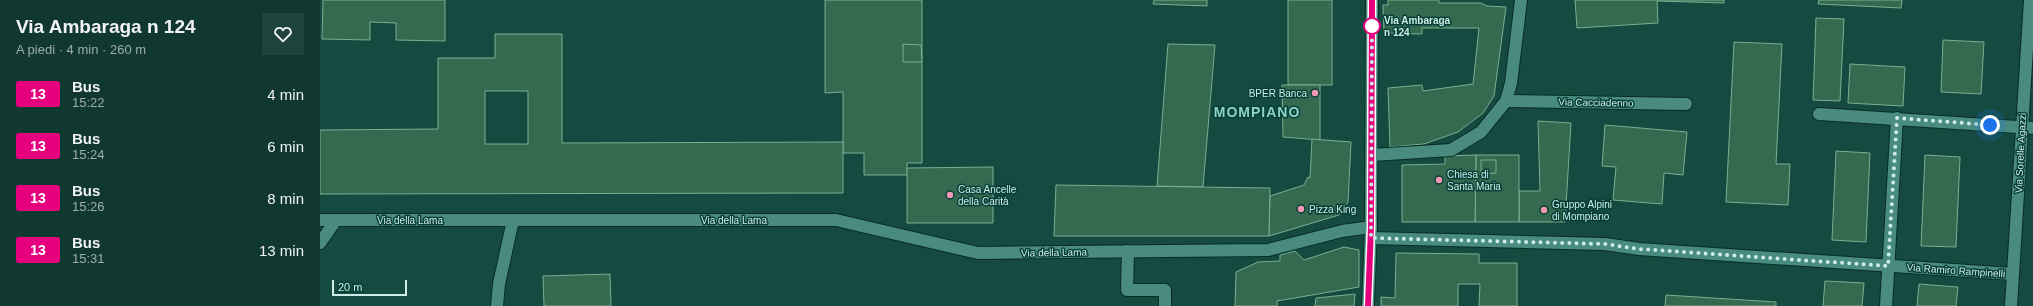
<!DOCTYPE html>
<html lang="it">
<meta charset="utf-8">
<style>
body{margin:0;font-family:Arial,sans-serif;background:#1e433d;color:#f1f3f6;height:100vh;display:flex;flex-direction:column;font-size:15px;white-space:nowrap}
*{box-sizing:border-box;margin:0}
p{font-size:13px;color:#9cacab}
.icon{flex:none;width:22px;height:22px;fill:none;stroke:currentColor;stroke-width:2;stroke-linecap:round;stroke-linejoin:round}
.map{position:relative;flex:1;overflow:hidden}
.sheet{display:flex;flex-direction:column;background:#103831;width:320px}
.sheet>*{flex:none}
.badge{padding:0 8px;border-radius:3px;font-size:14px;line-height:26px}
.scale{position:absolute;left:12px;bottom:10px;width:75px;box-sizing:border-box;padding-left:4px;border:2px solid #cdede6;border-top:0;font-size:11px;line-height:14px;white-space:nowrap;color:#cdede6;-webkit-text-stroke:3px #063f37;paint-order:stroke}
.you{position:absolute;width:20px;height:20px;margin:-10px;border:3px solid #fff;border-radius:50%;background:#1a73e8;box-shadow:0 0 0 6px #1a73e833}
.map>.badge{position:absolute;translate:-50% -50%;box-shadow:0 0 0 2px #fff}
.round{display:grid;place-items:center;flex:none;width:42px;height:42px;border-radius:0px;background:#1e433d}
.head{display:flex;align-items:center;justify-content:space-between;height:68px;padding:0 16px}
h1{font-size:19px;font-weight:600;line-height:30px}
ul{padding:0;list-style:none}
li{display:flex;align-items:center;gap:12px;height:52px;padding:0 16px}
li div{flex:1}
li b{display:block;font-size:15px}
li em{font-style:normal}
li .badge{min-width:44px;font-weight:700;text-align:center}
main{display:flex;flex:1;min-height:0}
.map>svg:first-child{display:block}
.building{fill:#366a50;stroke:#7aaf92;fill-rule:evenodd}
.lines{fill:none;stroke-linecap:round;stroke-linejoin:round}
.minor-casing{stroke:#082d27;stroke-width:14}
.minor{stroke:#498b7f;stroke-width:12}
.line-casing{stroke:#fff;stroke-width:9}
.line{stroke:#e6007e;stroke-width:6}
.walk{stroke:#cdede6;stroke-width:4;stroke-dasharray:0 7.2}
.stop-dot{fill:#fff;stroke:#e6007e;stroke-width:2}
.poi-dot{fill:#f09ab4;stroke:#063f37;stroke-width:1.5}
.labels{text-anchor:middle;stroke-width:3;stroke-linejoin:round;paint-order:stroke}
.stop-label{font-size:10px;font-weight:bold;fill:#cdede6;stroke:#063f37;text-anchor:start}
.poi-label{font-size:10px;fill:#cdede6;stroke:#063f37;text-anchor:start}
.street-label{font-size:10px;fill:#cdede6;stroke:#063f37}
.district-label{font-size:14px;font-weight:bold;letter-spacing:1px;fill:#90d3c6;stroke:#063f37}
</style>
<main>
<section class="sheet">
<div class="head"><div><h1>Via Ambaraga n 124</h1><p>A piedi · 4 min · 260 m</p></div><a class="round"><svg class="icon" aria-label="heart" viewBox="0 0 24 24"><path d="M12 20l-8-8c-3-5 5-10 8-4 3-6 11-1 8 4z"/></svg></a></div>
<ul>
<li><span class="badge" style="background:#e6007e;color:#fff">13</span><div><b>Bus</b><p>15:22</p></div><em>4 min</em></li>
<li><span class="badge" style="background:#e6007e;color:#fff">13</span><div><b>Bus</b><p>15:24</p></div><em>6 min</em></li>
<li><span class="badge" style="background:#e6007e;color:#fff">13</span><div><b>Bus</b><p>15:26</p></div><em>8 min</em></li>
<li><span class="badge" style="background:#e6007e;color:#fff">13</span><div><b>Bus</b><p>15:31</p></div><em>13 min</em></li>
</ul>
</section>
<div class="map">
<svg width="1713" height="306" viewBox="0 0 1713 306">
<rect width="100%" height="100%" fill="#154a41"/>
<!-- building -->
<g class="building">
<path d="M3 0H125V41L76 40V23L50 22V40L2 39Z"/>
<path d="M505 0H602V163H587V175H544V153H523V92L505 93Z"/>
<path d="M834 0H887V6L833 4Z"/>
<rect x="968" y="0" width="44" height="85"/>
<path d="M1068 0H1119V3H1161L1167 6 1186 7 1174 96 1163 113 1138 132 1104 144 1070 147 1068 88 1102 85 1103 91 1153 84 1159 28H1102V34L1064 33 1063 5H1068Z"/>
<path d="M1255 0H1404V3L1337 1 1338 23 1257 28Z"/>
<path d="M1499 0H1582L1581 8 1498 4Z"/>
<path d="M1496 18 1524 19 1520 101 1493 100Z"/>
<path d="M175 34H242V143L523 142V193L0 194V130L118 129V58H175ZM165 91H208V144H165Z"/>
<path d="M1623 40 1664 42 1661 94 1621 92Z"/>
<path d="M1414 42 1462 44 1456 164H1470L1468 205 1406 202Z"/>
<path d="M583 44 601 45 602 62H583Z"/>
<path d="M848 44 895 45 883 187 837 186Z"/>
<path d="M1530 64 1585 67 1583 106 1528 103Z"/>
<path d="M962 85H1000V140L963 137Z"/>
<path d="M1218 121 1251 123 1245 222H1199V191H1220Z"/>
<path d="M1285 125 1367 132 1363 175 1344 173 1342 204 1293 200 1296 167 1282 166Z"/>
<path d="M992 139 1031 142 1028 202 1019 215 949 236 950 196 984 185 988 177 990 178Z"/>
<path d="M1516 151 1550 153 1546 242 1512 240Z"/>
<path d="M1156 155H1199V222H1155Z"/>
<path d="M1156 155 1155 222H1082V165L1125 164V156Z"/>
<path d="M1605 155 1640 157 1636 247 1601 246Z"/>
<path d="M1161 160H1176V173L1161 174Z"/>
<path d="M673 167V223H587V168Z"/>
<path d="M736 185 950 188 949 236H734Z"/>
<path d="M1024 247 1039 250V287L957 301V306H915L916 272 938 262 960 261V255L975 251 984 260Z"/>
<path d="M1076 253 1159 254V263H1197V306H1159L1160 284H1138V306H1061V297L1075 298Z"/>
<path d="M290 274 291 306H224L223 276Z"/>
<path d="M1505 281 1544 283 1542 306H1503Z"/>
<path d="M1599 284 1638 287 1636 306H1597Z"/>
<path d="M1035 294 1034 306H995L996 298Z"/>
<path d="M1346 295 1456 302V306H1345Z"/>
</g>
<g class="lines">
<!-- minor casing -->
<g class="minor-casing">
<g id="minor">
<path d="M1186 101 1366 104"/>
<path d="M1499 114 1713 128"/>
<path d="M1052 155 1131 150 1161 132 1186 101 1191 83 1201 0"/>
<path d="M0 220H516L658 253 948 250 1022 231 1051 227"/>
<path d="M1051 238 1285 244 1319 249 1693 274"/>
<path d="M0 243 16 220"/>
<path d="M808 251 807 290H845V306"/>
<path d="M177 306 179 284 193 220"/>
<path d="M1048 306 1051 227 1052 0"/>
<path d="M1566 306 1577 118"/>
<path d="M1691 306 1710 0"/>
</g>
</g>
<!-- minor -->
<use href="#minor" class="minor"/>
</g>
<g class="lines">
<!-- line casing -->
<g class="line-casing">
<path id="line" d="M1048 306 1051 227 1052 0"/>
</g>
<!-- line -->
<use href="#line" class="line"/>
<!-- walk -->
<path class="walk" d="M1052 26 1051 238 1285 244 1319 249 1568 266 1577 118 1670 125"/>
</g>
<!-- markers -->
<circle class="stop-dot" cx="1052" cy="26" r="8"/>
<g class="poi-dot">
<circle cx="995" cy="93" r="4"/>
<circle cx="1119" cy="180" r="4"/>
<circle cx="630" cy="195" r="4"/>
<circle cx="981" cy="209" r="4"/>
<circle cx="1224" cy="210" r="4"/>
</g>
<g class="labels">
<!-- stop labels -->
<g class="stop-label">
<text x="1064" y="24">Via Ambaraga<tspan x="1064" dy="12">n 124</tspan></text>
</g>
<!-- poi labels -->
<g class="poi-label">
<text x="987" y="97" text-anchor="end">BPER Banca</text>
<text x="1127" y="178">Chiesa di<tspan x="1127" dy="12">Santa Maria</tspan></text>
<text x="638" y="193">Casa Ancelle<tspan x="638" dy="12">della Carità</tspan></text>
<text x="1232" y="208">Gruppo Alpini<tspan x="1232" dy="12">di Mompiano</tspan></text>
<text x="989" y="213">Pizza King</text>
</g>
<!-- street labels -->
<g class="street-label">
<text transform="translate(1276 102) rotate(1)" y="4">Via Cacciadenno</text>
<text transform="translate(1700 153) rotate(-87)" y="4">Via Sorelle Agazzi</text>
<text x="90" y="224">Via della Lama</text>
<text x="414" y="224">Via della Lama</text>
<text transform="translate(734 252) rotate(-1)" y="4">Via della Lama</text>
<text transform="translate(1636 270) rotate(4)" y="4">Via Ramiro Rampinelli</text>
</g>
<!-- district labels -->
<g class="district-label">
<text x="937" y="117">MOMPIANO</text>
</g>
</g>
</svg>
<div class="scale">20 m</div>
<div class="you" style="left:1670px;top:125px"></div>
</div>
</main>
